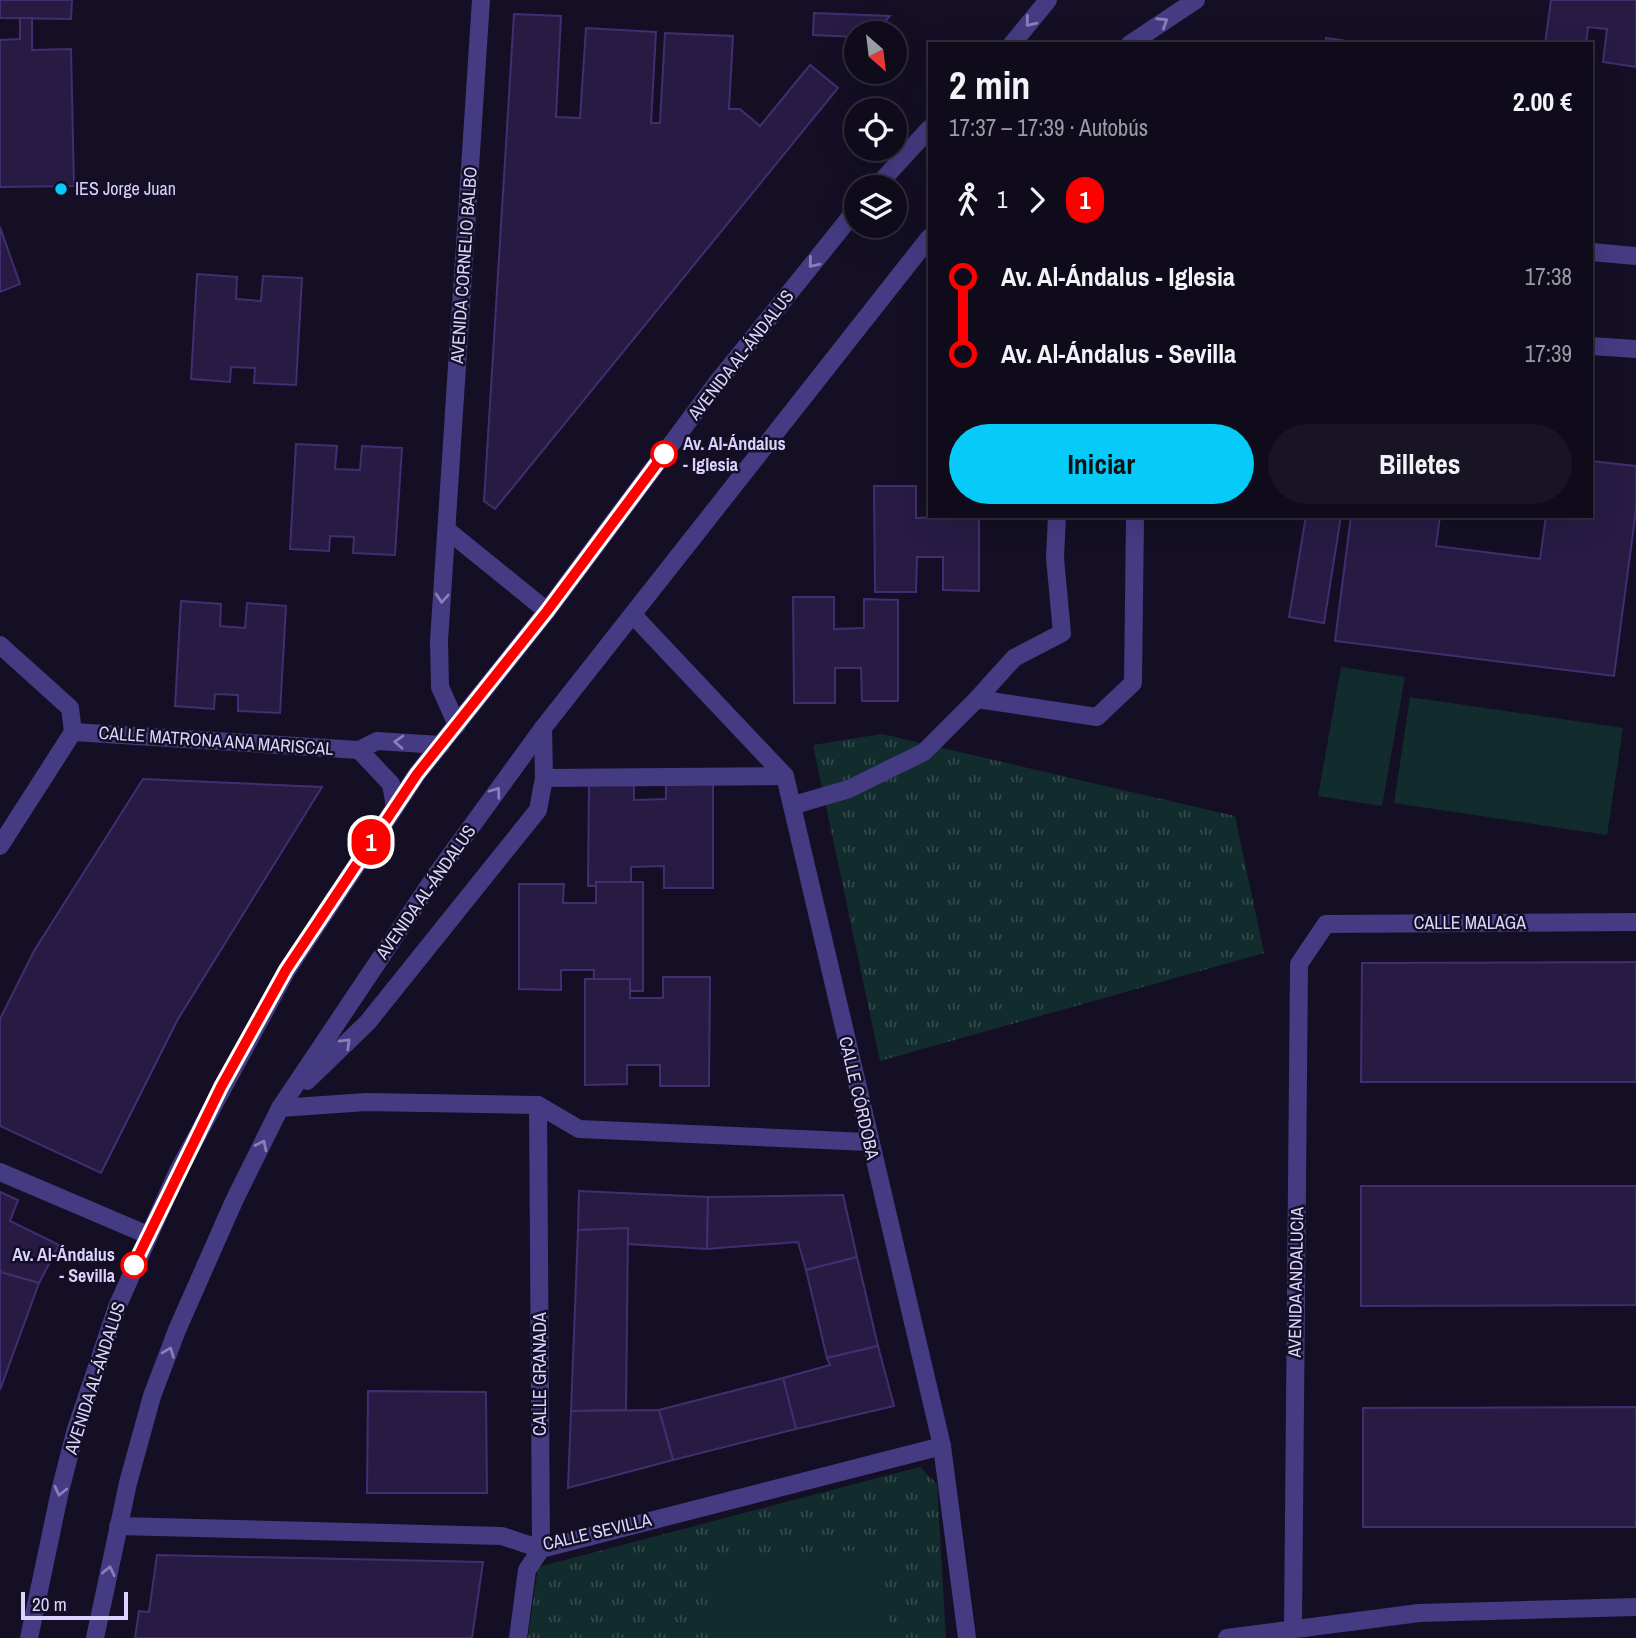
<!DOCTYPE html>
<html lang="es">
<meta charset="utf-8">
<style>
body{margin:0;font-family:"Archivo Narrow",sans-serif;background:#181424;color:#f1f3f6;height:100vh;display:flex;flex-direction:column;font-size:26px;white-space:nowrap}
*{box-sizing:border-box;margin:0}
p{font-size:23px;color:#9b9ba3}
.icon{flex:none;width:38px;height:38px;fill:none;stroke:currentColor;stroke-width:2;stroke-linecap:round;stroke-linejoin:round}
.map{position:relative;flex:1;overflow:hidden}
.details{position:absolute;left:928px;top:42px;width:665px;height:476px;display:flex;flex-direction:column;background:#0f0b1b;border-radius:0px;box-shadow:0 7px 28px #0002,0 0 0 2px #2f2b3a}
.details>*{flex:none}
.badge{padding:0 14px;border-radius:23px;font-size:24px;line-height:46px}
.needle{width:46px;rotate:152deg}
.fabs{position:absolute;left:844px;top:21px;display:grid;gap:14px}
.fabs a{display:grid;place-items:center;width:63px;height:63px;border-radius:50%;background:#0f0b1b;box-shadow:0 7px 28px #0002,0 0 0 2px #2f2b3a;font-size:35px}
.scale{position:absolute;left:21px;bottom:18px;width:107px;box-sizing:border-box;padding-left:7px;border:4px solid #dbd3fe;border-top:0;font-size:19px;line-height:24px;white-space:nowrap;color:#dbd3fe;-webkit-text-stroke:5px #140f24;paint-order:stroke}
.map>.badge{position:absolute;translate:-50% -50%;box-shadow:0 0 0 4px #fff}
.legs{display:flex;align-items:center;gap:10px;height:77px;padding:0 21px;font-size:23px}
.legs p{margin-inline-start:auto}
.summary{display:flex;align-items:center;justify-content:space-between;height:119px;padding:0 21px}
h1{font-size:38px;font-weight:800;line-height:52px}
.button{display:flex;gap:14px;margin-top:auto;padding:14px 21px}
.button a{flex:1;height:80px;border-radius:42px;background:#06caf7;color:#111;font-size:28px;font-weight:800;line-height:80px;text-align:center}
.button a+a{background:#181424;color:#f1f3f6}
ul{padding:0 21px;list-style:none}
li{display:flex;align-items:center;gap:24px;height:77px;font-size:26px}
li i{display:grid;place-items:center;width:10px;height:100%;margin:0 9px;background:currentColor}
li i::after{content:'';width:18px;height:18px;margin:-9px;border:5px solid;border-radius:50%;background:#0f0b1b}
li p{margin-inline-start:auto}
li:first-child i{background:linear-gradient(#0000 50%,currentColor 0)}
li:last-child i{background:linear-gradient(currentColor 50%,#0000 0)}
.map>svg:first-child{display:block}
.grass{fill:url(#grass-tufts)}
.garden{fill:#122c2e}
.building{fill:#271b44;stroke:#412e70;stroke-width:2}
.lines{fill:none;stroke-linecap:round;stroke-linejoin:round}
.minor{stroke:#443b82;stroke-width:18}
.oneway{stroke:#887fba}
.line-1-casing{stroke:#fff;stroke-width:16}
.line-1{stroke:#f00;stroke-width:10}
.poi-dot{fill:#06caf7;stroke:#140f24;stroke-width:2.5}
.stop-1-dot{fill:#fff;stroke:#f00;stroke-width:3.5}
.labels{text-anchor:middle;stroke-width:5;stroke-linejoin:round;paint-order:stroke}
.poi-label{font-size:18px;fill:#dbd3fe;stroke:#140f24;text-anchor:start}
.street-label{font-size:18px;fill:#dbd3fe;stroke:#140f24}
.stop-label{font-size:18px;font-weight:bold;fill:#dbd3fe;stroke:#140f24;text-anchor:start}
</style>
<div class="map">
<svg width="1636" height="1638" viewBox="0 0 1636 1638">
<defs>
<pattern id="grass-tufts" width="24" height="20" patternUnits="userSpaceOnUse" patternTransform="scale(1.75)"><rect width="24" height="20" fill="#122c2e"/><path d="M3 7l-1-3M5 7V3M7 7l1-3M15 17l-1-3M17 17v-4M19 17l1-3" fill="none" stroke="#344a4d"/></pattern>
</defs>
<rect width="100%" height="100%" fill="#140f24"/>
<!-- grass -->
<g class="grass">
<path d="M882 734 1235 816 1264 953 880 1061 813 745Z"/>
<path d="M920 1467 937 1484 946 1638H528L538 1567Z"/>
</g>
<!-- garden -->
<g class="garden">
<path d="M1341 667 1405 677 1382 806 1318 796Z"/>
<path d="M1410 697 1623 728 1607 835 1394 803Z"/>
<path d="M882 1548 890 1638H716L710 1563Z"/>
</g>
<!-- building -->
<g class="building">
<path d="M0 0H72L71 19 0 18Z"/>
<path d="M1551 0H1636V67L1603 62 1607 29 1588 27 1586 44H1545Z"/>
<path d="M814 13 890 16 875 33H856V37L813 35Z"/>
<path d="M514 14 561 16 556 117 580 118 586 28 656 32 651 123H660L665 33 733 36 729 109H740L760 126 810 65 838 88 495 509 484 501Z"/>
<path d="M20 18H32V50L71 49 74 186 0 187V40L20 39Z"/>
<path d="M1326 38 1367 44H1326Z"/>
<path d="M0 227 20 284 0 292Z"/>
<path d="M197 274 237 277 236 299 261 301 263 276 302 278 296 385 254 383 255 368 231 367 230 382 191 379Z"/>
<path d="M296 444 337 446 335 469 360 470 362 446 402 448 395 555 353 553 354 537 330 536 329 551 290 549Z"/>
<path d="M1591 461 1636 466V510L1614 676 1335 641 1351 516H1440L1436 546 1540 559 1546 516H1591Z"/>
<path d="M874 486H916V518L979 516V591L943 590V557H917L916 592H875Z"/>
<path d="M1306 516H1341L1324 623 1289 617Z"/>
<path d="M793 597H834V629L864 628V599L898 600V701H862L861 668H835V703H794Z"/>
<path d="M181 601 221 604 220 626 245 628 247 603 286 606 280 713 238 711V695L215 694 214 709 175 706Z"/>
<path d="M143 779 322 787 178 1019 101 1173 0 1126V1019L34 951Z"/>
<path d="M666 779H713V888H664V866L631 867V886H588L589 781H634V800L666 799Z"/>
<path d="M596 882H643V991H593L594 970H561V990L519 989V884H564L563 903H596Z"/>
<path d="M1636 962V1082H1361L1362 963Z"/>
<path d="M663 977H710L709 1086H660V1065H627V1084L585 1085V979H630V998H663Z"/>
<path d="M1361 1186H1636V1305L1361 1306Z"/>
<path d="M579 1191 708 1197 707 1249 628 1244V1228L578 1230Z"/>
<path d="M0 1192 18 1200 10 1221 59 1245 39 1283 0 1272Z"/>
<path d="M843 1195 857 1257 806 1270 798 1242 707 1249 708 1197Z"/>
<path d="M628 1228 626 1410 571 1411 578 1230Z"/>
<path d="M857 1257 878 1346 827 1358 806 1270Z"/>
<path d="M0 1272 39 1283 0 1390Z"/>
<path d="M878 1346 894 1406 796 1429 783 1378 830 1365 827 1358Z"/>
<path d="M783 1378 796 1429 673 1460 659 1410Z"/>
<path d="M368 1391 486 1392 487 1493H367Z"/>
<path d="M1636 1407V1527H1363V1408Z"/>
<path d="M659 1410 673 1460 568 1488 571 1411Z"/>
<path d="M157 1555 483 1562 472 1638H135L139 1611 149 1612Z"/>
</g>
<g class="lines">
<!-- minor -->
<g class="minor">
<path d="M1012 44 1048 0"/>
<path d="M1130 44 1196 0"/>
<path d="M876 187 929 129"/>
<path d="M1591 252 1636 256"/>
<path d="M1591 346 1636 349"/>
<path d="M447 530 547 611"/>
<path d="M633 615 785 776 942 1446 967 1638"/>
<path d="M0 645 70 708 73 732"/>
<path d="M977 699 1014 658 1062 633 1055 558 1057 516"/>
<path d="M457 725 440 687 439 641 481 0"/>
<path d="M543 728 544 778 785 776"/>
<path d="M73 732 359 750"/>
<path d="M359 750 377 741 441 745"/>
<path d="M359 750 391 784 395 807"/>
<path d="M794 805 849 789 924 752 977 699 1097 717 1133 683 1135 516"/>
<path d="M0 846 73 732"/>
<path d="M307 1081 368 1022 538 810 544 778"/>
<path d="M280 1108 366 1102 538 1105 579 1129 868 1142"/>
<path d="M0 1172 148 1235"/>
<path d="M118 1526 502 1536 541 1549 942 1446"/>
<path d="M1293 1627 1299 964 1326 924 1636 922"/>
<path d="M29 1638 60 1491 76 1429 117 1307 178 1171 287 970 417 774 547 611 716 384 856 210"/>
<path d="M95 1638 128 1483 152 1396 177 1330 234 1201 280 1108 436 875 543 728 929 238"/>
<path d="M518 1638 527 1570 541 1549 538 1105"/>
<path d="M1227 1638 1419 1613 1636 1607"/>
</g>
</g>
<!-- one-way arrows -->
<defs><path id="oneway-chevron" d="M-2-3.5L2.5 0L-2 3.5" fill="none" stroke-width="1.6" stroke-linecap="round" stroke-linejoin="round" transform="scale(1.75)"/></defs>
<g class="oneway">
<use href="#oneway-chevron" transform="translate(1030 22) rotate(129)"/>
<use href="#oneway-chevron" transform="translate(1163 22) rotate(-33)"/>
<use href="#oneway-chevron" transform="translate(813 263) rotate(129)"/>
<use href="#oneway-chevron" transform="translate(442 598) rotate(94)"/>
<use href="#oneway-chevron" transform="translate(399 742) rotate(-177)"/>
<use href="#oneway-chevron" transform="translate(496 792) rotate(-54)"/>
<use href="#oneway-chevron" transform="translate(346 1043) rotate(-44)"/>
<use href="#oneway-chevron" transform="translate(262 1145) rotate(-64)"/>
<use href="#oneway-chevron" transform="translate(169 1352) rotate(-69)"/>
<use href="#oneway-chevron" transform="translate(60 1491) rotate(103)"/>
<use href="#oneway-chevron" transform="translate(109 1571) rotate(-78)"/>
</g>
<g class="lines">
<!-- line-1 casing -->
<g class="line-1-casing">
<path id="line-1" d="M134 1265 221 1087 286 970 417 774 547 611 664 454"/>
</g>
<!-- line-1 -->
<use href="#line-1" class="line-1"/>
</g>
<!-- markers -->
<circle class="poi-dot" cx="61" cy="189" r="7"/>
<g class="stop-1-dot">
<circle cx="664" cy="454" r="12"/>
<circle cx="134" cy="1265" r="12"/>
</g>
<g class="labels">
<!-- poi labels -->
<g class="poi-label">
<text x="75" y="195">IES Jorge Juan</text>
</g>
<!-- street labels -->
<g class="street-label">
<text transform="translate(464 265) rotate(-86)" y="6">AVENIDA CORNELIO BALBO</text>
<text transform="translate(741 355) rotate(-52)" y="6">AVENIDA AL-ÁNDALUS</text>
<text transform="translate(216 741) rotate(4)" y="6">CALLE MATRONA ANA MARISCAL</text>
<text transform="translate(426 892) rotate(-55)" y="6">AVENIDA AL-ÁNDALUS</text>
<text x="1470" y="929">CALLE MALAGA</text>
<text transform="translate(859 1098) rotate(77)" y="6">CALLE CÓRDOBA</text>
<text transform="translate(1296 1282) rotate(-89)" y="6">AVENIDA ANDALUCIA</text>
<text transform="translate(540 1374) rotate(-90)" y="6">CALLE GRANADA</text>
<text transform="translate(95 1378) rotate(-72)" y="6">AVENIDA AL-ÁNDALUS</text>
<text transform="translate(597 1532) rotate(-13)" y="6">CALLE SEVILLA</text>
</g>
<!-- stop labels -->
<g class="stop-label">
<text x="683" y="450">Av. Al-Ándalus<tspan x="683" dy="21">- Iglesia</tspan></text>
<text x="115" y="1261" text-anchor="end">Av. Al-Ándalus<tspan x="115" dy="21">- Sevilla</tspan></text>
</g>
</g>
</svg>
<div class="fabs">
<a><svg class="needle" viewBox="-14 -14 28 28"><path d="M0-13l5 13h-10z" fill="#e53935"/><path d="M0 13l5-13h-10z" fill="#9b9ba3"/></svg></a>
<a><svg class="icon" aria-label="locate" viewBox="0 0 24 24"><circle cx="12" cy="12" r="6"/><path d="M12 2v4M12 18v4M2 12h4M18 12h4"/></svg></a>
<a><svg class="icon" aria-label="layers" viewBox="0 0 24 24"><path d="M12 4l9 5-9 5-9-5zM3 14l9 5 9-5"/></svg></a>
</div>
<div class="scale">20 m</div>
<b class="badge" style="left:371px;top:842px;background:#f00;color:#fff">1</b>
<section class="details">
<div class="summary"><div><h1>2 min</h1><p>17:37 – 17:39 · Autobús</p></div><b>2.00 €</b></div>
<div class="legs"><svg class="icon" aria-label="walk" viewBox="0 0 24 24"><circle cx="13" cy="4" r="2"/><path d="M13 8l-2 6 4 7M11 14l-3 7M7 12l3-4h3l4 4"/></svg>1<svg class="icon" aria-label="forward" viewBox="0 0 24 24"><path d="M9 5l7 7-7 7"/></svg><b class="badge" style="background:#f00;color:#fff">1</b></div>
<ul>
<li><i style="color:#f00"></i><b>Av. Al-Ándalus - Iglesia</b><p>17:38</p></li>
<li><i style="color:#f00"></i><b>Av. Al-Ándalus - Sevilla</b><p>17:39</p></li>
</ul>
<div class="button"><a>Iniciar</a><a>Billetes</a></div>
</section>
</div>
